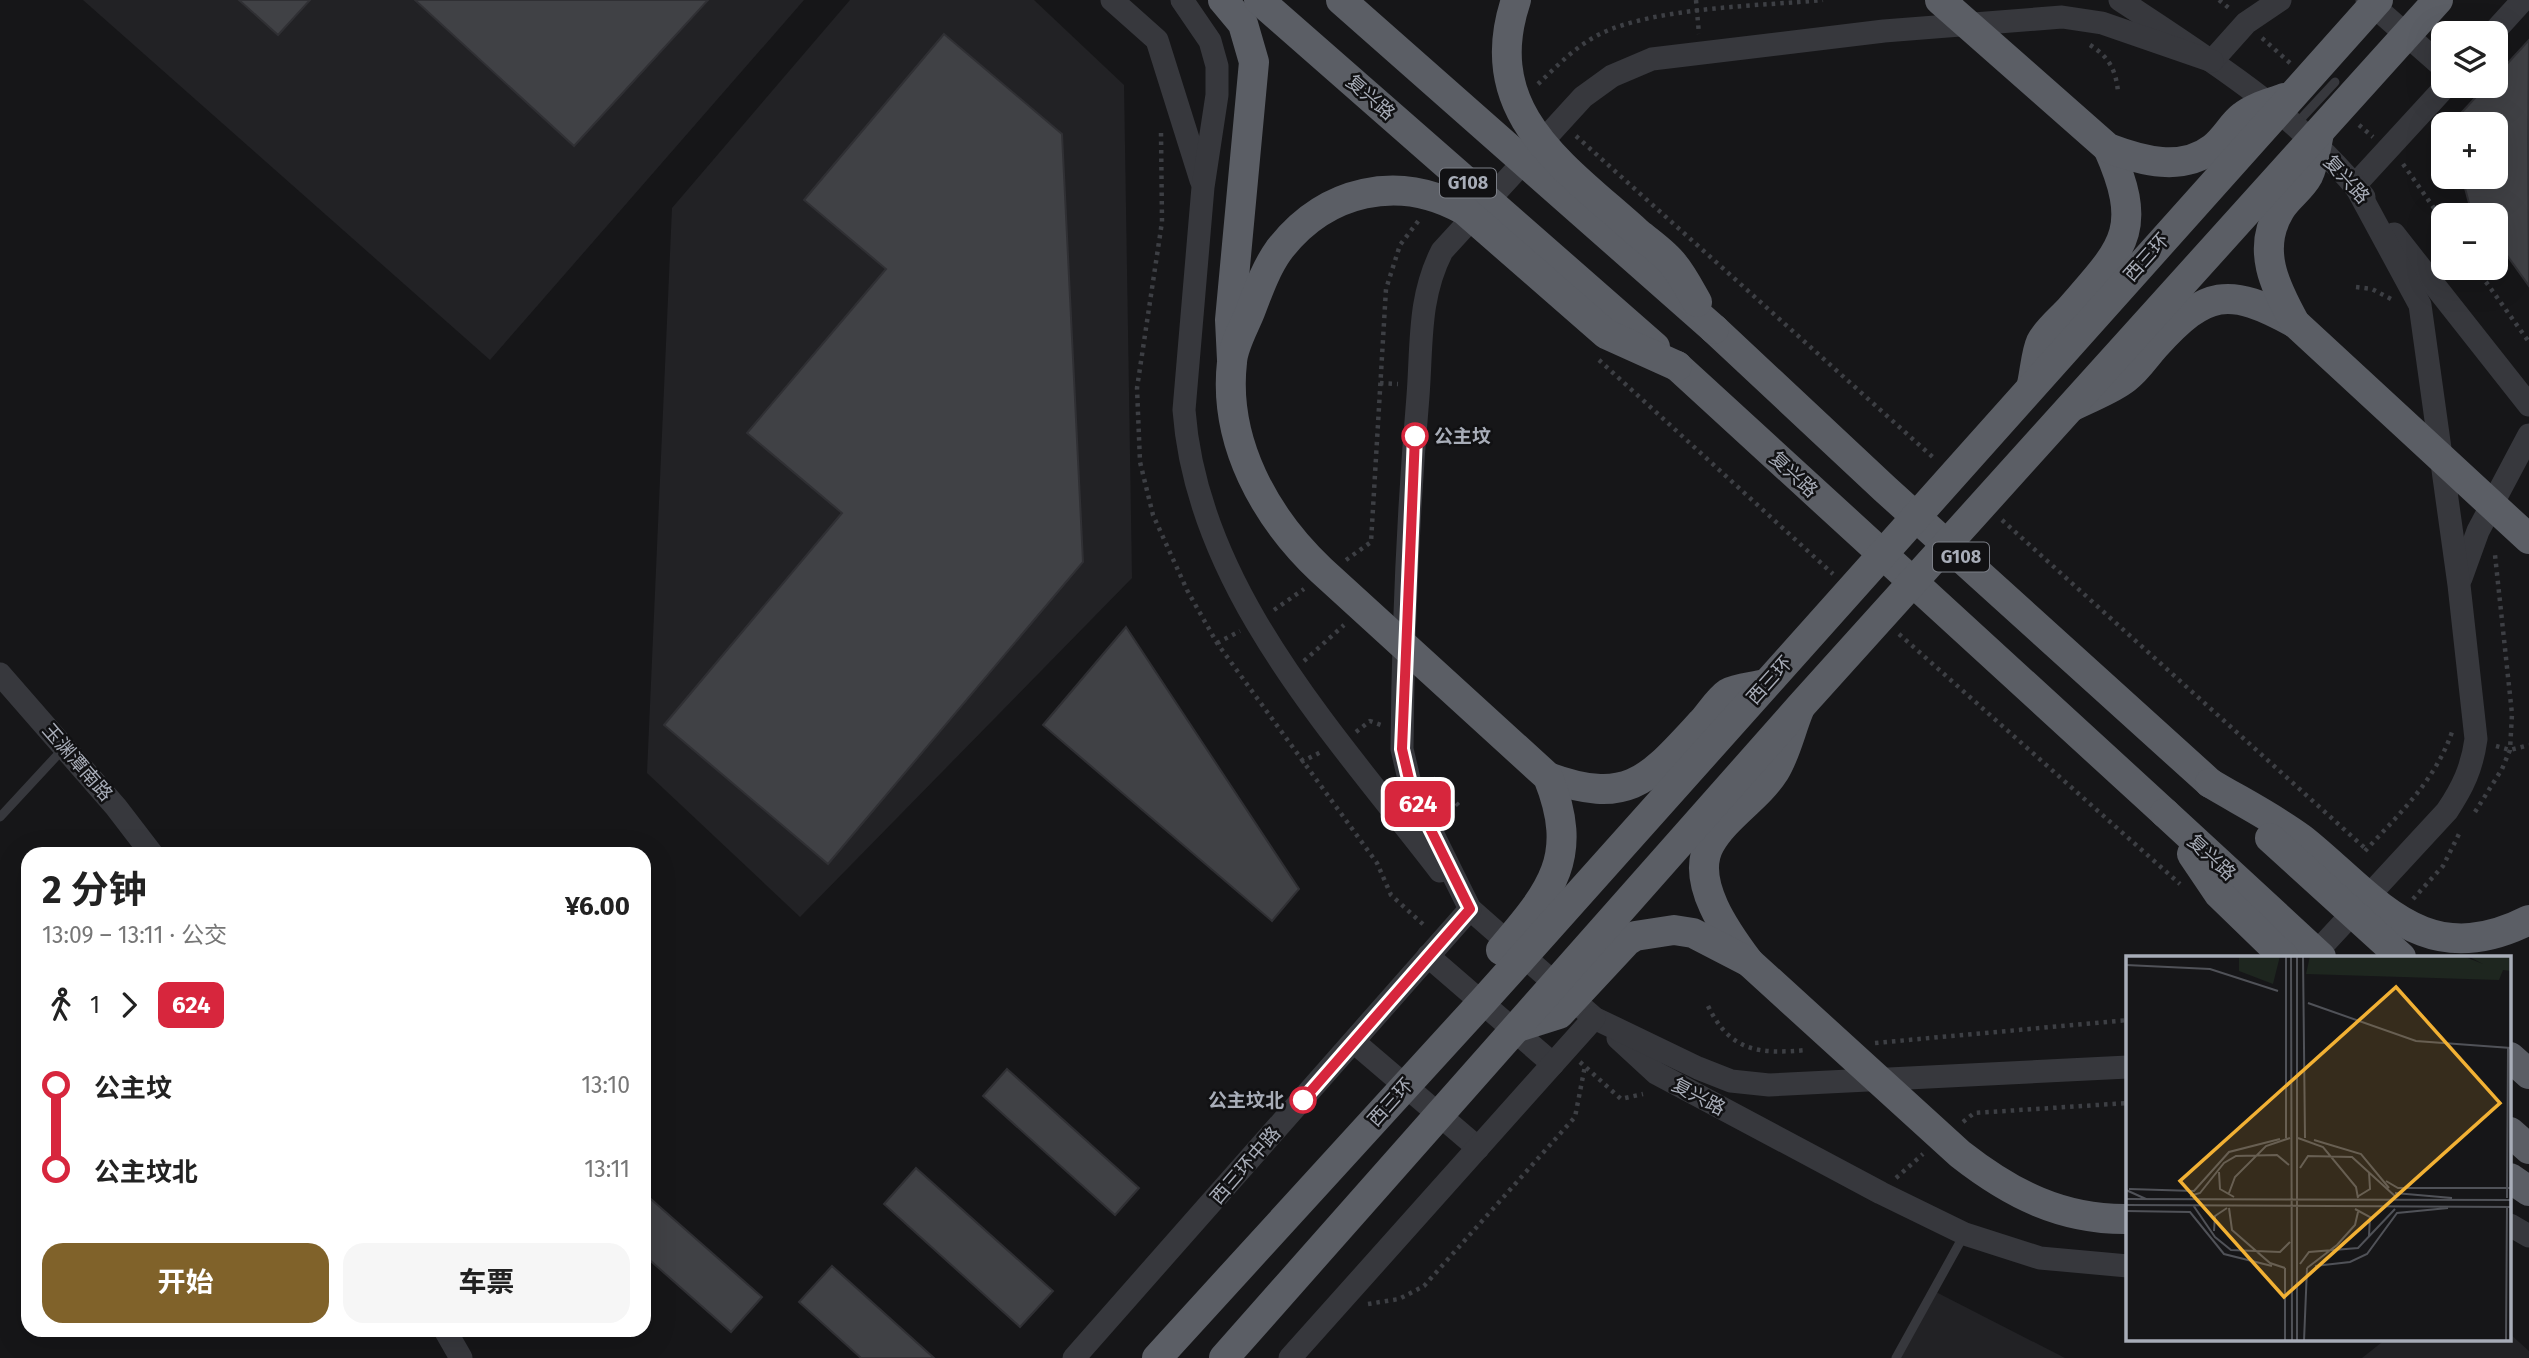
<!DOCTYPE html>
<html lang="zh">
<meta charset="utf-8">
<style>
body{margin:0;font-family:"Fira Sans","Noto Sans SC",sans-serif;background:#f6f6f6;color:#222;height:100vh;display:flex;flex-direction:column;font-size:26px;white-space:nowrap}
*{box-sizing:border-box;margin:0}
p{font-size:23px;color:#767676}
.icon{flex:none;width:38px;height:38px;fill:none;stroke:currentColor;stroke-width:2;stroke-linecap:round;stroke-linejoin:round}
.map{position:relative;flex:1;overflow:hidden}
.side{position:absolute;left:21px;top:847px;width:630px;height:490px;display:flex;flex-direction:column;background:#fff;border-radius:21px;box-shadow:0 7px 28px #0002}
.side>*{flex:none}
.badge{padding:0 14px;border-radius:10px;font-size:24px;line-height:46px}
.buttons{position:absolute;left:2431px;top:21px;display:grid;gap:14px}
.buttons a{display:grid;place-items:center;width:77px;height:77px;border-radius:14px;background:#fff;box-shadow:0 7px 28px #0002;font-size:35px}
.map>.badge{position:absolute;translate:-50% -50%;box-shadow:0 0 0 4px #fff}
.legs{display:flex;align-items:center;gap:10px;height:77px;padding:0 21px;font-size:23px}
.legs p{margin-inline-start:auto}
.overview{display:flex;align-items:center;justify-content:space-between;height:119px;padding:0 21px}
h1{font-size:38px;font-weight:700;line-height:52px}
.action{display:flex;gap:14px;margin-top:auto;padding:14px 21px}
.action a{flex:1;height:80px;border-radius:21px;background:#80622a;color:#fff;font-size:28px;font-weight:700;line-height:80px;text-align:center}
.action a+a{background:#f6f6f6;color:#222}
ul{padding:0 21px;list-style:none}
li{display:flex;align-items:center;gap:24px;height:84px;font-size:26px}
li i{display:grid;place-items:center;width:10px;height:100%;margin:0 9px;background:currentColor}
li i::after{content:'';width:18px;height:18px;margin:-9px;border:5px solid;border-radius:50%;background:#fff}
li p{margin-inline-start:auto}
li:first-child i{background:linear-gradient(#0000 50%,currentColor 0)}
li:last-child i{background:linear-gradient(currentColor 50%,#0000 0)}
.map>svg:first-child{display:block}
.built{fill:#222225}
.building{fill:#404145;stroke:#303034;stroke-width:2}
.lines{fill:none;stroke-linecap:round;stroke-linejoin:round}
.path{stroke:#3d3f44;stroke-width:4.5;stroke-dasharray:3.5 5;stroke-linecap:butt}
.service{stroke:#37383d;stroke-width:9}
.tertiary{stroke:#37383d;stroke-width:23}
.trunk{stroke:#5b5e65;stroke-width:30}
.trunk-bridge{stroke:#5b5e65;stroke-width:30}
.line-1-casing{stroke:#fff;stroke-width:16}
.line-1{stroke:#d7263d;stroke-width:10}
.stop-1-dot{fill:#fff;stroke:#d7263d;stroke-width:3.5}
.labels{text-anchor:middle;stroke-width:5;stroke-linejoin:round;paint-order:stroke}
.shield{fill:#111113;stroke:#7b7e86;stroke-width:2}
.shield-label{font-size:18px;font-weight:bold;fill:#a8adb8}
.street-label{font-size:19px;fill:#a8adb8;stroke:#111113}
.stop-label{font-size:19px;font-weight:bold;fill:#a8adb8;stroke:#111113;text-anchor:start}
.inset-road{fill:none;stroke:#505258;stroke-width:2}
.view{fill:#f2b134;fill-opacity:0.15;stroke:#f2b134;stroke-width:3.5}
.inset-edge{fill:none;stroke:#a8adb8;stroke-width:3.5}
</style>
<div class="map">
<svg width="2529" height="1358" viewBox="0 0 2529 1358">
<rect width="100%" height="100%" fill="#161618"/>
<!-- built -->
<g class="built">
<path d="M83 0H804L490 360Z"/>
<path d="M850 0H1034L1124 85 1132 578 800 917 647 773 672 208Z"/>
<path d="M1934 1291 2065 1358H1898Z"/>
<path d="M2510 1334 2529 1351V1358H2362L2386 1339H2510Z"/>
</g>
<!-- building -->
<g class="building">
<path d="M239 0H310L278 35Z"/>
<path d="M415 0H708L574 146Z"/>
<path d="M944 34 1062 134 1083 562 828 864 664 725 842 513 747 433 886 269 804 200Z"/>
<path d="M2529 40 2528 141 2529 286 2496 240V215H2477L2469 203 2462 177H2496V124H2451L2486 86H2496V76Z"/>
<path d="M1126 627 1299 889 1272 921 1043 725Z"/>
<path d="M1007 1069 1139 1188 1115 1215 983 1096Z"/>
<path d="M916 1168 1053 1291 1020 1327 884 1204Z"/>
<path d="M644 1193 762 1297 731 1332 644 1255Z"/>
<path d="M832 1266 934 1358H861L799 1302Z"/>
</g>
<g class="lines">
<!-- path -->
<g class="path">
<path d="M1696 0 1699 34"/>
<path d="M2219 0 2230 9"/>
<path d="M2262 38 2290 63"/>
<path d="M2090 45C2109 57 2116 70 2118 92"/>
<path d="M1538 84C1557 66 1576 46 1600 34 1655 7 1761 6 1823 0"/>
<path d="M2359 125 2373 137"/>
<path d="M1161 133 1162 222 1137 388 1140 462 1153 515 1187 590 1217 643 1377 863 1391 895 1426 927"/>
<path d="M1576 136 1936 460"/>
<path d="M2403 164 2443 221"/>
<path d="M2476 268 2529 342"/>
<path d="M2356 287 2372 289 2391 299"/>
<path d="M1599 360 1833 574"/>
<path d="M1380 383 1398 384"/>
<path d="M2002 520 2367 850"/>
<path d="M1346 560 1371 542 1386 289 1400 245 1419 220"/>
<path d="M1274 610 1304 589"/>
<path d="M1899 634 2180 884"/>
<path d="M1217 643 1240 631"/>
<path d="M1304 661 1344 625"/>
<path d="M1356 732 1370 721 1381 725"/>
<path d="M2496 746 2510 750 2529 745"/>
<path d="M1301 762 1321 752"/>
<path d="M1433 778 1459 806"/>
<path d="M2475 812 2502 769 2510 750 2512 714 2495 555"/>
<path d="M2365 851C2399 814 2435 781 2452 732"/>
<path d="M2413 899 2443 866 2460 832"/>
<path d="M1708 1006C1731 1053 1760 1054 1807 1050"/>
<path d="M1875 1043 2128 1020"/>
<path d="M1580 1062 1621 1099 1643 1094"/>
<path d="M1963 1122 1974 1113 2128 1103"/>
<path d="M1896 1178 1923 1154"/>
<path d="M1368 1304 1399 1299 1424 1286 1575 1117 1585 1066"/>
</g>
<!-- service -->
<g class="service">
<path d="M2296 124 2335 82"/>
<path d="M0 817 63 749"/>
<path d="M1896 1358 1964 1235"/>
</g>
<!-- tertiary -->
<g class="tertiary">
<path d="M1112 0 1157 40 1201 180"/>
<path d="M1182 0 1210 41 1217 66V95L1203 187 1184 410C1197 589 1335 734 1440 871"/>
<path d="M2120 0C2208 58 2298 114 2364 197"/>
<path d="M2367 0 2443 67"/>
<path d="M2493 33 2523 0"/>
<path d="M2212 61 2246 23 2280 0"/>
<path d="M2355 185 2446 86"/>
<path d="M2394 234 2529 405"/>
<path d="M2461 578 2478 531 2529 435"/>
<path d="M0 674 116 807 152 854"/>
<path d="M1428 956 1553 1064"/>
<path d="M2312 957 2447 811C2463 787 2472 768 2476 739L2459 585 2420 305 2355 185"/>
<path d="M1618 1038 1656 1073 1881 1193 1965 1234 2040 1258 2128 1266"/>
<path d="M1354 1042 1478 1148"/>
<path d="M2128 1067 1769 1085 1731 1081 1698 1068 1594 1018 1470 909 1412 792 1402 749C1403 632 1408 513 1418 396 1422 344 1418 298 1442 251L1583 97 1612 76 1652 59 1884 31 2062 17 2102 23 2212 61"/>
<path d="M2510 1225 2529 1236"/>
<path d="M445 1330 461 1358"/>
<path d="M1074 1358 1470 909"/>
<path d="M1290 1358 1594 1018"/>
</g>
<!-- trunk -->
<g class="trunk">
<path d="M1223 0 1243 24 1254 62 1230 320 1232 360"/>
<path d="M1714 329 1885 489 2210 783"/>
<path d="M1677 366 2165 813"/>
<path d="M2032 384C2035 371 2036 353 2041 342 2047 330 2061 319 2070 309 2123 248 2145 231 2108 148"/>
<path d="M2073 406C2090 397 2111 390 2126 378 2137 370 2146 356 2155 346 2206 290 2228 286 2295 323"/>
<path d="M1548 777C1630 807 1650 778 1703 721 1710 713 1719 699 1728 693 1737 688 1754 687 1765 684"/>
<path d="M1749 962C1728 934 1689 881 1710 844 1726 816 1758 798 1775 771 1786 753 1791 729 1799 710"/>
<path d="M2510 1057 2529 1074"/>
<path d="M2510 1132 2529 1149"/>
<path d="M2510 1178 2529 1191"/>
</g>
<!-- trunk-bridge -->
<g class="trunk-bridge">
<path d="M1259 0 1655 347"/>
<path d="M1341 0 1714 329"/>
<path d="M1516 0C1478 113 1564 166 1638 233 1650 243 1665 253 1674 265 1683 276 1690 290 1697 302"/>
<path d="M1940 0 2108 148C2142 161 2182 172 2213 148 2225 139 2232 124 2243 116 2254 107 2271 103 2284 98"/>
<path d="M2319 133C2316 147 2314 164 2308 176 2301 189 2287 198 2280 210 2256 249 2275 287 2295 323L2529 539"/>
<path d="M2210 783C2240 801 2274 818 2302 839 2376 898 2422 974 2529 920"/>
<path d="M2165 813 2321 957"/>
<path d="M2270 838 2401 957"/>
<path d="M2192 854 2219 894 2284 957"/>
<path d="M1501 950C1552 890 1580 857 1548 777L1321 570C1265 517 1223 442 1232 362 1233 346 1244 327 1250 312 1258 291 1266 268 1279 250 1325 190 1399 173 1464 210L1606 334 1677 366"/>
<path d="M1518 1027 1559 1014 1627 941 1635 936 1674 930 1693 933 1749 962 1960 1154C2011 1194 2062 1220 2128 1219"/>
<path d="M1157 1358 1485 999 2378 0"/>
<path d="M1224 1358 1800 707 2438 0"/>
</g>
</g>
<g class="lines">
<!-- line-1 casing -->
<g class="line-1-casing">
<path id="line-1" d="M1303 1100 1470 909 1412 792 1402 749 1415 436"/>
</g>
<!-- line-1 -->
<use href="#line-1" class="line-1"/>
</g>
<!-- markers -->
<g class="stop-1-dot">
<circle cx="1415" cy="436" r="12"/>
<circle cx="1303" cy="1100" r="12"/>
</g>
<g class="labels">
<!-- shield labels -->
<g class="shield">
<rect x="1440" y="168.5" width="56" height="29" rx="5"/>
<rect x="1933" y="542.5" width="56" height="29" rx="5"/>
</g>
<g class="shield-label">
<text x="1468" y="189">G108</text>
<text x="1961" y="563">G108</text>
</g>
<!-- street labels -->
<g class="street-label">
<text transform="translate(1371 97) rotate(41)" y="7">复兴路</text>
<text transform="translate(2347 179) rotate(48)" y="7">复兴路</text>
<text transform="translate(2146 257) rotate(-48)" y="7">西三环</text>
<text transform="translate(1794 474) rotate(43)" y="7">复兴路</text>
<text transform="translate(1769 680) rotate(-48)" y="7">西三环</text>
<text transform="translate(78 762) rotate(49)" y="7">玉渊潭南路</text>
<text transform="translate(2212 857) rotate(43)" y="7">复兴路</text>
<text transform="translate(1699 1096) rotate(28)" y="7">复兴路</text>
<text transform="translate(1390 1102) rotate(-48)" y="7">西三环</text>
<text transform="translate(1245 1165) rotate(-49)" y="7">西三环中路</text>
</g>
<!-- stop labels -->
<g class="stop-label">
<text x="1434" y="443">公主坟</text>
<text x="1284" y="1107" text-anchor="end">公主坟北</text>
</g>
</g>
<!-- overview -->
<g transform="translate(2126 956)">
<rect width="385" height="385" fill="#161618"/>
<path d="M154 0 147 28 113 15V0ZM184 0H337L357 8 342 0H385V15L377 14 373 24 180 18Z" fill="#1e261f"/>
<path class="inset-road" d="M160 0V182M165 0 166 385M177 0 179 182M0 9 84 13 152 35M182 47 290 85 385 92M172 182 197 191 230 231 232 242M188 184 235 198 263 232M174 212 182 200 226 201 270 241M93 216 94 233 108 241M260 225 272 232H385M3 233 68 235 103 196 154 183M0 234 20 243M103 237 109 221 140 190 164 182M269 237 326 242M64 240 74 237 98 207 110 200 151 199 163 209M231 241 244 233 243 216M381 242 382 92M0 243 385 244M0 249 385 251M67 249 89 281 105 294 154 296 164 286M103 252 106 274 144 307 159 312M229 253 244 261 243 280M0 255 64 256 98 298 146 310M88 275 89 260 101 252M174 308 183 296 232 292 269 253M189 310 224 306 241 298 271 257 322 252M181 312 211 289 229 269 232 256M159 385V312M171 385V0M178 385 181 312M380 385 381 250"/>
<path class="view" d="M270 31 374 147 158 341 54 225Z"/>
<rect width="385" height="385" class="inset-edge"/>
</g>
</svg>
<div class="buttons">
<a><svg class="icon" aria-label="layers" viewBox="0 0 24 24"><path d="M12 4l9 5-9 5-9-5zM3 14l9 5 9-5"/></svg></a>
<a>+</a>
<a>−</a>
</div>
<b class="badge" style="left:1418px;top:804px;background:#d7263d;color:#fff">624</b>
<section class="side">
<div class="overview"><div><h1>2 分钟</h1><p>13:09 – 13:11 · 公交</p></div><b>¥6.00</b></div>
<div class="legs"><svg class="icon" aria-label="walk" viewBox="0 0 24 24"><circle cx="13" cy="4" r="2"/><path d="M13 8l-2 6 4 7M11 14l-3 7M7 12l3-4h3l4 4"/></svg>1<svg class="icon" aria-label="forward" viewBox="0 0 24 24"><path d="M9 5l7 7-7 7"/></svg><b class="badge" style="background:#d7263d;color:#fff">624</b></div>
<ul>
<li><i style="color:#d7263d"></i><b>公主坟</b><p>13:10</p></li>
<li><i style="color:#d7263d"></i><b>公主坟北</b><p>13:11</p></li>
</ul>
<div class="action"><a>开始</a><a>车票</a></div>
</section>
</div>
